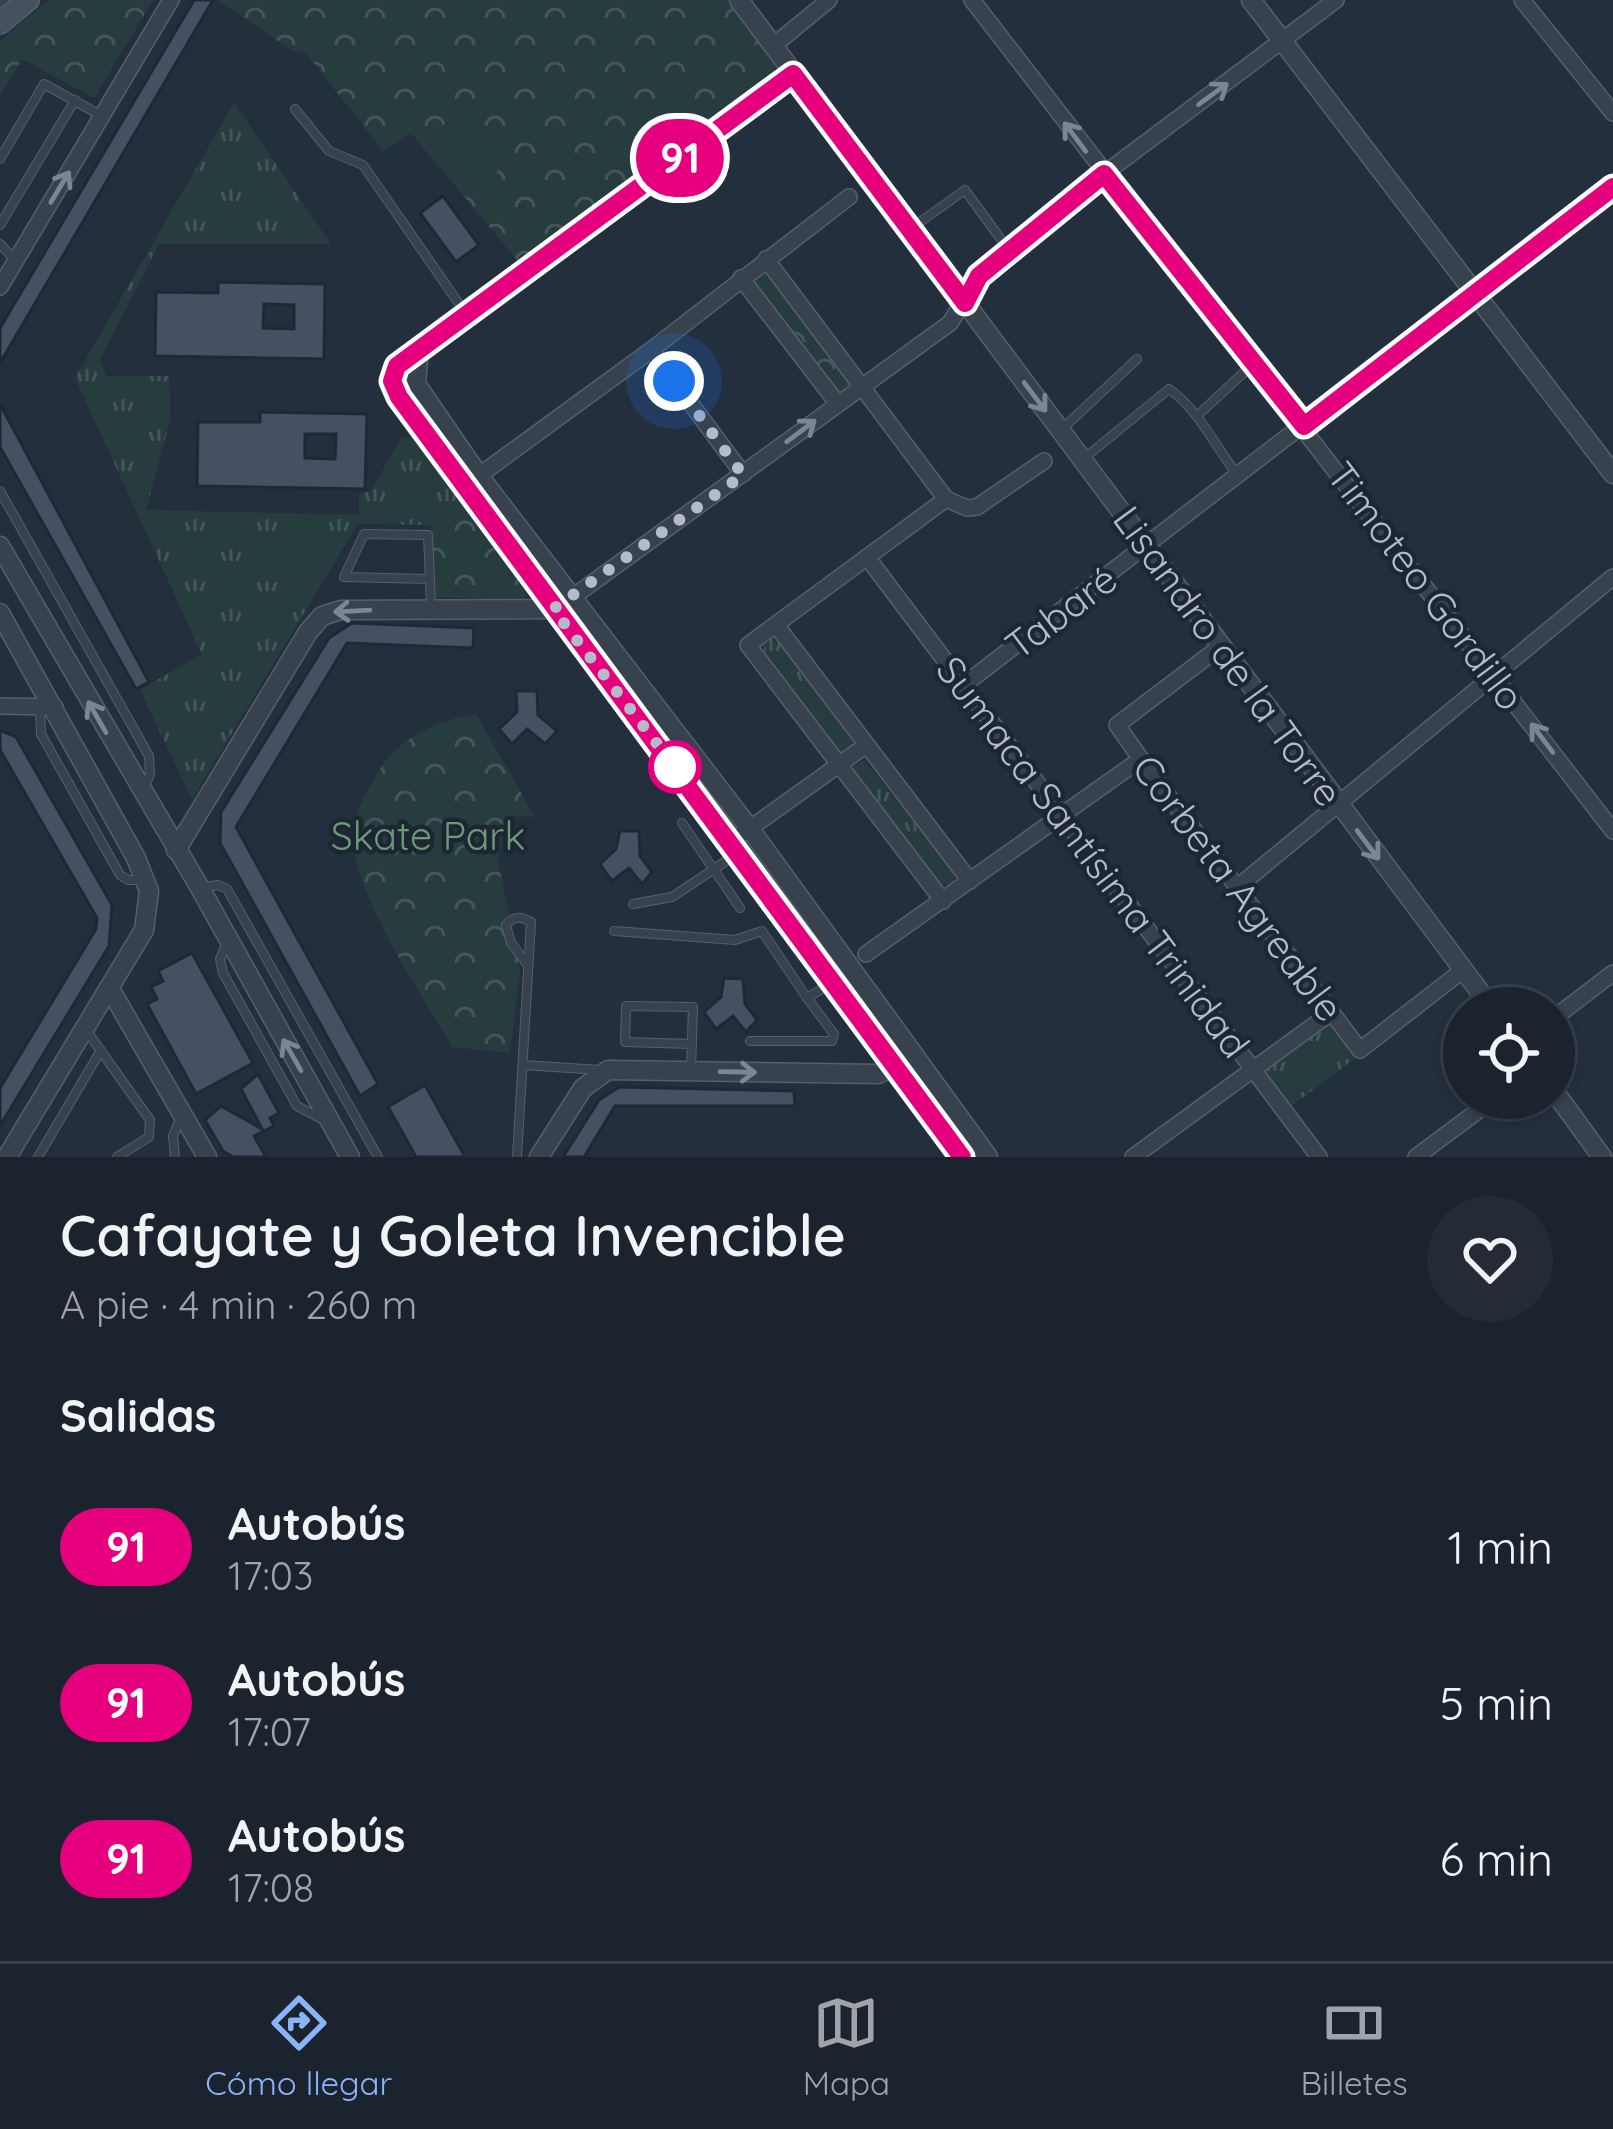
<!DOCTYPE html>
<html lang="es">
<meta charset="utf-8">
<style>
body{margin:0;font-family:Quicksand,sans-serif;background:#242b36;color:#f1f3f6;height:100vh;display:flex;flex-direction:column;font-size:45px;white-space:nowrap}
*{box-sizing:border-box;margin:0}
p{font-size:39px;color:#a0a4aa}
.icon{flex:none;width:66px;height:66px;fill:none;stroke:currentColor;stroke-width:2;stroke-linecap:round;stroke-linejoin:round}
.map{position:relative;height:1157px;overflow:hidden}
.side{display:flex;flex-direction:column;background:#1b232e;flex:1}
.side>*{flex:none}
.badge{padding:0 24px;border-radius:39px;font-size:42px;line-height:78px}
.fabs{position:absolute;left:1443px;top:987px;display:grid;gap:24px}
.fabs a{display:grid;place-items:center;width:132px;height:132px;border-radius:50%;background:#1b232e;box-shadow:0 3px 9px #0004,0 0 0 3px #39404a;font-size:60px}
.you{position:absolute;width:60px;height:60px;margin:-30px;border:9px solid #fff;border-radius:50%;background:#1a73e8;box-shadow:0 0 0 18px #1a73e833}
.map>.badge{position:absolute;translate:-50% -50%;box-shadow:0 0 0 6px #fff}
h2{padding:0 60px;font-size:45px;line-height:108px}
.round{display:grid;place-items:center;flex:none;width:126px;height:126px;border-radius:63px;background:#242b36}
.summary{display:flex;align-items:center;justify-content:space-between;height:204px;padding:0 60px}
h1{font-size:57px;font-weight:600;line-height:90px}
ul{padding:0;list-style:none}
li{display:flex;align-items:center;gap:36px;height:156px;padding:0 60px}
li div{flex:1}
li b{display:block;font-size:45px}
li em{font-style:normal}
li .badge{min-width:132px;font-weight:700;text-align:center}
.menu{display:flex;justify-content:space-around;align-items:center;height:168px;border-top:3px solid #39404a;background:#1b232e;font-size:33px;color:#a0a4aa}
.menu a{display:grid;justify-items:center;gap:6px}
.menu .active{color:#8ab4f8}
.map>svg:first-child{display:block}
.grass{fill:url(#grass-tufts)}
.park{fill:url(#park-crowns)}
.garden{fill:#263c3f}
.building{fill:#455162;stroke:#1f2835;stroke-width:3;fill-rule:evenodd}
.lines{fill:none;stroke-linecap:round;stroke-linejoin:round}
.service-casing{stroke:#565f6c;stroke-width:10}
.minor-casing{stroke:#565f6c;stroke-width:18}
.tertiary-casing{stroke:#565f6c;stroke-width:21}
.secondary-casing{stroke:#565f6c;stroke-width:24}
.service{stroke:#38414e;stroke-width:8}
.minor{stroke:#38414e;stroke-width:15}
.tertiary{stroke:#38414e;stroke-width:18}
.secondary{stroke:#465061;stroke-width:21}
.oneway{stroke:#7c8592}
.line-casing{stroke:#fff;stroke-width:27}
.line{stroke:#e6007e;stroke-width:18}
.walk{stroke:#b4bcc9;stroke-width:12;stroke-dasharray:0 21.6}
.stop-dot{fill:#fff;stroke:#e6007e;stroke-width:6}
.labels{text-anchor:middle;stroke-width:9;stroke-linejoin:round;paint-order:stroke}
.street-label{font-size:39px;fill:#b4bcc9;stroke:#1d2633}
.park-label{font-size:39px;fill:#6b9a76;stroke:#1d2633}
</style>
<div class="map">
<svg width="1613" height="1157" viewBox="0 0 1613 1157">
<defs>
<pattern id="grass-tufts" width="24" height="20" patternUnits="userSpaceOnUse" patternTransform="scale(3)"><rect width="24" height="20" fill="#263c3f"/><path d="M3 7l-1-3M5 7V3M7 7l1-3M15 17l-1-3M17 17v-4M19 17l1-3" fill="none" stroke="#435659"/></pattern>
<pattern id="park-crowns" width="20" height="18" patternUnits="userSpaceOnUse" patternTransform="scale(3)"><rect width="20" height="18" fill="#263c3f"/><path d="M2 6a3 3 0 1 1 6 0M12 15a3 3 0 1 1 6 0" fill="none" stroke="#435659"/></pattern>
</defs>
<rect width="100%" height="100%" fill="#242f3e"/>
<!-- grass -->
<g class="grass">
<path d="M234 103 331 244H159L100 360 106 376H169L170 420 146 510 359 515V493L370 492 402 437H413L465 508 431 525 358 524 192 799 140 690 202 654 75 378Z"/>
<path d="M774 634 852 741 853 747 845 754 840 753 764 651V639Z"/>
<path d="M864 760 955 873 952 884 940 885 852 772 854 766Z"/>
<path d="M1329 1023 1358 1056 1289 1108 1261 1074Z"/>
</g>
<!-- park -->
<g class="park">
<path d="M49 0H153L94 98 22 59 0 95V41Z"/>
<path d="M217 0H726L775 66 773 78 518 261 411 133 383 151 305 52 293 51Z"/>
<path d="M766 259 864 385 838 404 741 278Z"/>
<path d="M465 508 527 591 524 600 431 597V523Z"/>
<path d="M476 714 535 817 506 816 498 861 520 968 510 1053 452 1047C424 997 342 879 354 824 357 807 369 789 377 774 395 740 439 719 476 714Z"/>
</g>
<!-- garden -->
<g class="garden">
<path d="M461 111 505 165 480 186 436 131Z"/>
<path d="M258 546H317V582L258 581Z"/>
</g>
<!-- building -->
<g class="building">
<path d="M194 0H213L0 363V328Z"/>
<path d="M443 196 479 245 456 262 420 213Z"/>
<path d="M218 282 325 284 324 359 155 356 156 292 218 293ZM264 304 294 305V329L263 328Z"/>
<path d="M0 404 149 682 136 689 0 447Z"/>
<path d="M260 412 367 414 365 489 197 486 198 422H260ZM305 434H336L335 459 305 458Z"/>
<path d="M352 623 474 628 473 648 347 643 236 827 378 1084 360 1096 220 843 221 812 329 638Z"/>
<path d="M516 691H537L538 715 557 731 545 744 527 729 512 744 499 729 517 712Z"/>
<path d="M0 730 16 737 112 905 109 946 0 1126V1088L96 929 97 918 0 750Z"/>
<path d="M620 831H639L640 856 652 872 642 884 629 868 612 881 600 864 616 849Z"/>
<path d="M192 953 253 1063 196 1094 147 1004 157 999 151 987 163 981 158 971Z"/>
<path d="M724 978 743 979 745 1004 757 1020 746 1032 733 1016 716 1029 704 1012 721 997Z"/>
<path d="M258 1074 279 1113 270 1118 274 1126 254 1136 266 1157H233L223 1151 205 1120 221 1106 262 1129 241 1089Z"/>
<path d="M425 1085 465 1157H416L388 1107Z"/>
<path d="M619 1087 794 1091 795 1106H615L584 1157H563L599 1100Z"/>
</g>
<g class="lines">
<!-- service casing -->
<g class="service-casing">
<g id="service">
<path d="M0 3 4 0"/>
<path d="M295 109 329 151 363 165 464 311"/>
<path d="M0 159 44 84 102 116"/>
<path d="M0 225 75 100"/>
<path d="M913 227 965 190 1000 238"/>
<path d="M0 244 15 260"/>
<path d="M1198 415 1254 363"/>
<path d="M1061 430 1137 359"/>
<path d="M1082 460 1169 389C1199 410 1215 446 1238 476"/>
<path d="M0 491 149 756 150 774 144 788"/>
<path d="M364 534 428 535 430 579 344 577Z"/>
<path d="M430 579 431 608"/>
<path d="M40 708 41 734 120 875 128 880H143"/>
<path d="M682 823 740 908"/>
<path d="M201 888 218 885 227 889 378 1157"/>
<path d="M633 904 672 897 738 853"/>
<path d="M614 931 735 940 762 931 807 998 833 982"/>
<path d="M226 945 220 959 223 973 297 1106 324 1120"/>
<path d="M86 1030 150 1120 149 1137 117 1157"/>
<path d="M750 1041H832L834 1034 807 998"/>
<path d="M523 1065 600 1070"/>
<path d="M691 1070 693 1007 626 1006 625 1042 692 1044"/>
<path d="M38 1157 101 1050"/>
<path d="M175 1157 173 1136 182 1115"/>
<path d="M517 1157 531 922C520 916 514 916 506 925L511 943 527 964"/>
</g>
</g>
<!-- minor casing -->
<g class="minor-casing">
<g id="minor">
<path d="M972 0 1613 831"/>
<path d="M1522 0 1613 113"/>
<path d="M773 46 829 0"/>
<path d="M766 259 946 499 967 508 977 507 1044 461"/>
<path d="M741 278 838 404"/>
<path d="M0 287 171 0"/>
<path d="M651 350 743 474"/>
<path d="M473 480 651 350 849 197"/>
<path d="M867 557 1319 1157"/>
<path d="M570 599 950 323 979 276 1104 174 1336 0"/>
<path d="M776 625 970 881"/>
<path d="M1220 647 1117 725 1148 769 1360 1050 1463 970"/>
<path d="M965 684 1613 187"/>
<path d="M0 706 55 707"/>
<path d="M731 842 865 746"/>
<path d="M1239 886 1613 577"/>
<path d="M943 901 748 645 946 499"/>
<path d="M866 954 1141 759"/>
<path d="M1554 1018 1613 973"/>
<path d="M1133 1157 1332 1012"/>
<path d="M1416 1157 1495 1098"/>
</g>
</g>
<!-- tertiary casing -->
<g class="tertiary-casing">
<g id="tertiary">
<path d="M739 0 1492 1008"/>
<path d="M1251 0 1613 474"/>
<path d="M793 74 419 349 397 366 392 381 399 397 962 1157"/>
<path d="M419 349 416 384 479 476 750 829 988 1157"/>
<path d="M0 546 200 888 350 1157"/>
<path d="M0 613 136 858 149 891 144 930 7 1157"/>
<path d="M176 850 308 632 322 616 341 610 553 609 561 605"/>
<path d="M110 989 207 1157"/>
<path d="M1554 1091 1602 1157"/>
<path d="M539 1157 583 1088 608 1070 878 1074 907 1061"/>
</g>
</g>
<!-- secondary casing -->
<g class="secondary-casing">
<path id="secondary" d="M0 23 28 0"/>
</g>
<!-- service -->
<use href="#service" class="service"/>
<!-- minor -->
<use href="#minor" class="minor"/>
<!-- tertiary -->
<use href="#tertiary" class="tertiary"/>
<!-- secondary -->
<use href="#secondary" class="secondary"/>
</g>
<!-- one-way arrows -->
<defs><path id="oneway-shaft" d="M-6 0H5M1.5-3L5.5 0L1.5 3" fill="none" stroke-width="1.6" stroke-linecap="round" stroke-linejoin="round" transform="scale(3)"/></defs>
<g class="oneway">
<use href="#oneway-shaft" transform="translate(1213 94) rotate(-36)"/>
<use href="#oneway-shaft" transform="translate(1075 137) rotate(-127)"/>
<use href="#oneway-shaft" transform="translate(60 187) rotate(-59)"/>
<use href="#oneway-shaft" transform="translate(1035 397) rotate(53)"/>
<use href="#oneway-shaft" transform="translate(801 431) rotate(-37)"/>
<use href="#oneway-shaft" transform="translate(352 611) rotate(177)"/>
<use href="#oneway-shaft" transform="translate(97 717) rotate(-120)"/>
<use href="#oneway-shaft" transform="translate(1542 738) rotate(-127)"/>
<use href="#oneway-shaft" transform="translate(1368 845) rotate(53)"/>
<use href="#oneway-shaft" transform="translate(292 1055) rotate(-120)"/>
<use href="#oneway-shaft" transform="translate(738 1072) rotate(1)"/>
</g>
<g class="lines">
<!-- line casing -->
<g class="line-casing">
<path id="line" d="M962 1157 399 397 392 381 397 366 793 74 965 303 979 276 1104 174 1304 426 1613 187"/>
</g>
<!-- line -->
<use href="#line" class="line"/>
<!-- walk -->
<path class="walk" d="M674 381 743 475 553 609 675 767"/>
</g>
<!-- markers -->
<circle class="stop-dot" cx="675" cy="767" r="24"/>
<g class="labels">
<!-- street labels -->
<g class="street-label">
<text transform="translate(1426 586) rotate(53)" y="14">Timoteo Gordillo</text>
<text transform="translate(1061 612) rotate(-37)" y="14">Tabaré</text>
<text transform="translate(1228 656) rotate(54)" y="14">Lisandro de la Torre</text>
<text transform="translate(1093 857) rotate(53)" y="14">Sumaca Santísima Trinidad</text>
<text transform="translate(1238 888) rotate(53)" y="14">Corbeta Agreable</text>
</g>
<!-- park labels -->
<g class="park-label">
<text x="428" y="850">Skate Park</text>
</g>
</g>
</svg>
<div class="fabs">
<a><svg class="icon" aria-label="locate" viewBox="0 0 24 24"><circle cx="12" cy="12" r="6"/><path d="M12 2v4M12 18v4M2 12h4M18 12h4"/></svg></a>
</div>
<div class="you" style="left:674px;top:381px"></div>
<b class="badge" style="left:680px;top:158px;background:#e6007e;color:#fff">91</b>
</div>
<section class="side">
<div class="summary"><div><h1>Cafayate y Goleta Invencible</h1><p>A pie · 4 min · 260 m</p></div><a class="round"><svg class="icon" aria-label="heart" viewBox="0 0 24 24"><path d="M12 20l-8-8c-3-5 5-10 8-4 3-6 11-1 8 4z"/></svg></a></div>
<h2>Salidas</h2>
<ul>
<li><span class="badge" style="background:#e6007e;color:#fff">91</span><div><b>Autobús</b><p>17:03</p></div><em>1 min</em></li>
<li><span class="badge" style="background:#e6007e;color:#fff">91</span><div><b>Autobús</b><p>17:07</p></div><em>5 min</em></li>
<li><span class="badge" style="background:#e6007e;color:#fff">91</span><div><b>Autobús</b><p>17:08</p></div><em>6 min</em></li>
</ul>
</section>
<nav class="menu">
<a class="active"><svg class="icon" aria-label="directions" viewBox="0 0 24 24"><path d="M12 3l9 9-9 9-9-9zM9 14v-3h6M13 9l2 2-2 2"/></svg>Cómo llegar</a>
<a><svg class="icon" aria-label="map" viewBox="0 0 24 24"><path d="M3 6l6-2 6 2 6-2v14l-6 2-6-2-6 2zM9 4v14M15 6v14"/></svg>Mapa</a>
<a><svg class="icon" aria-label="tickets" viewBox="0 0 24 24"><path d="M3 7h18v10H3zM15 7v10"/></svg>Billetes</a>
</nav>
